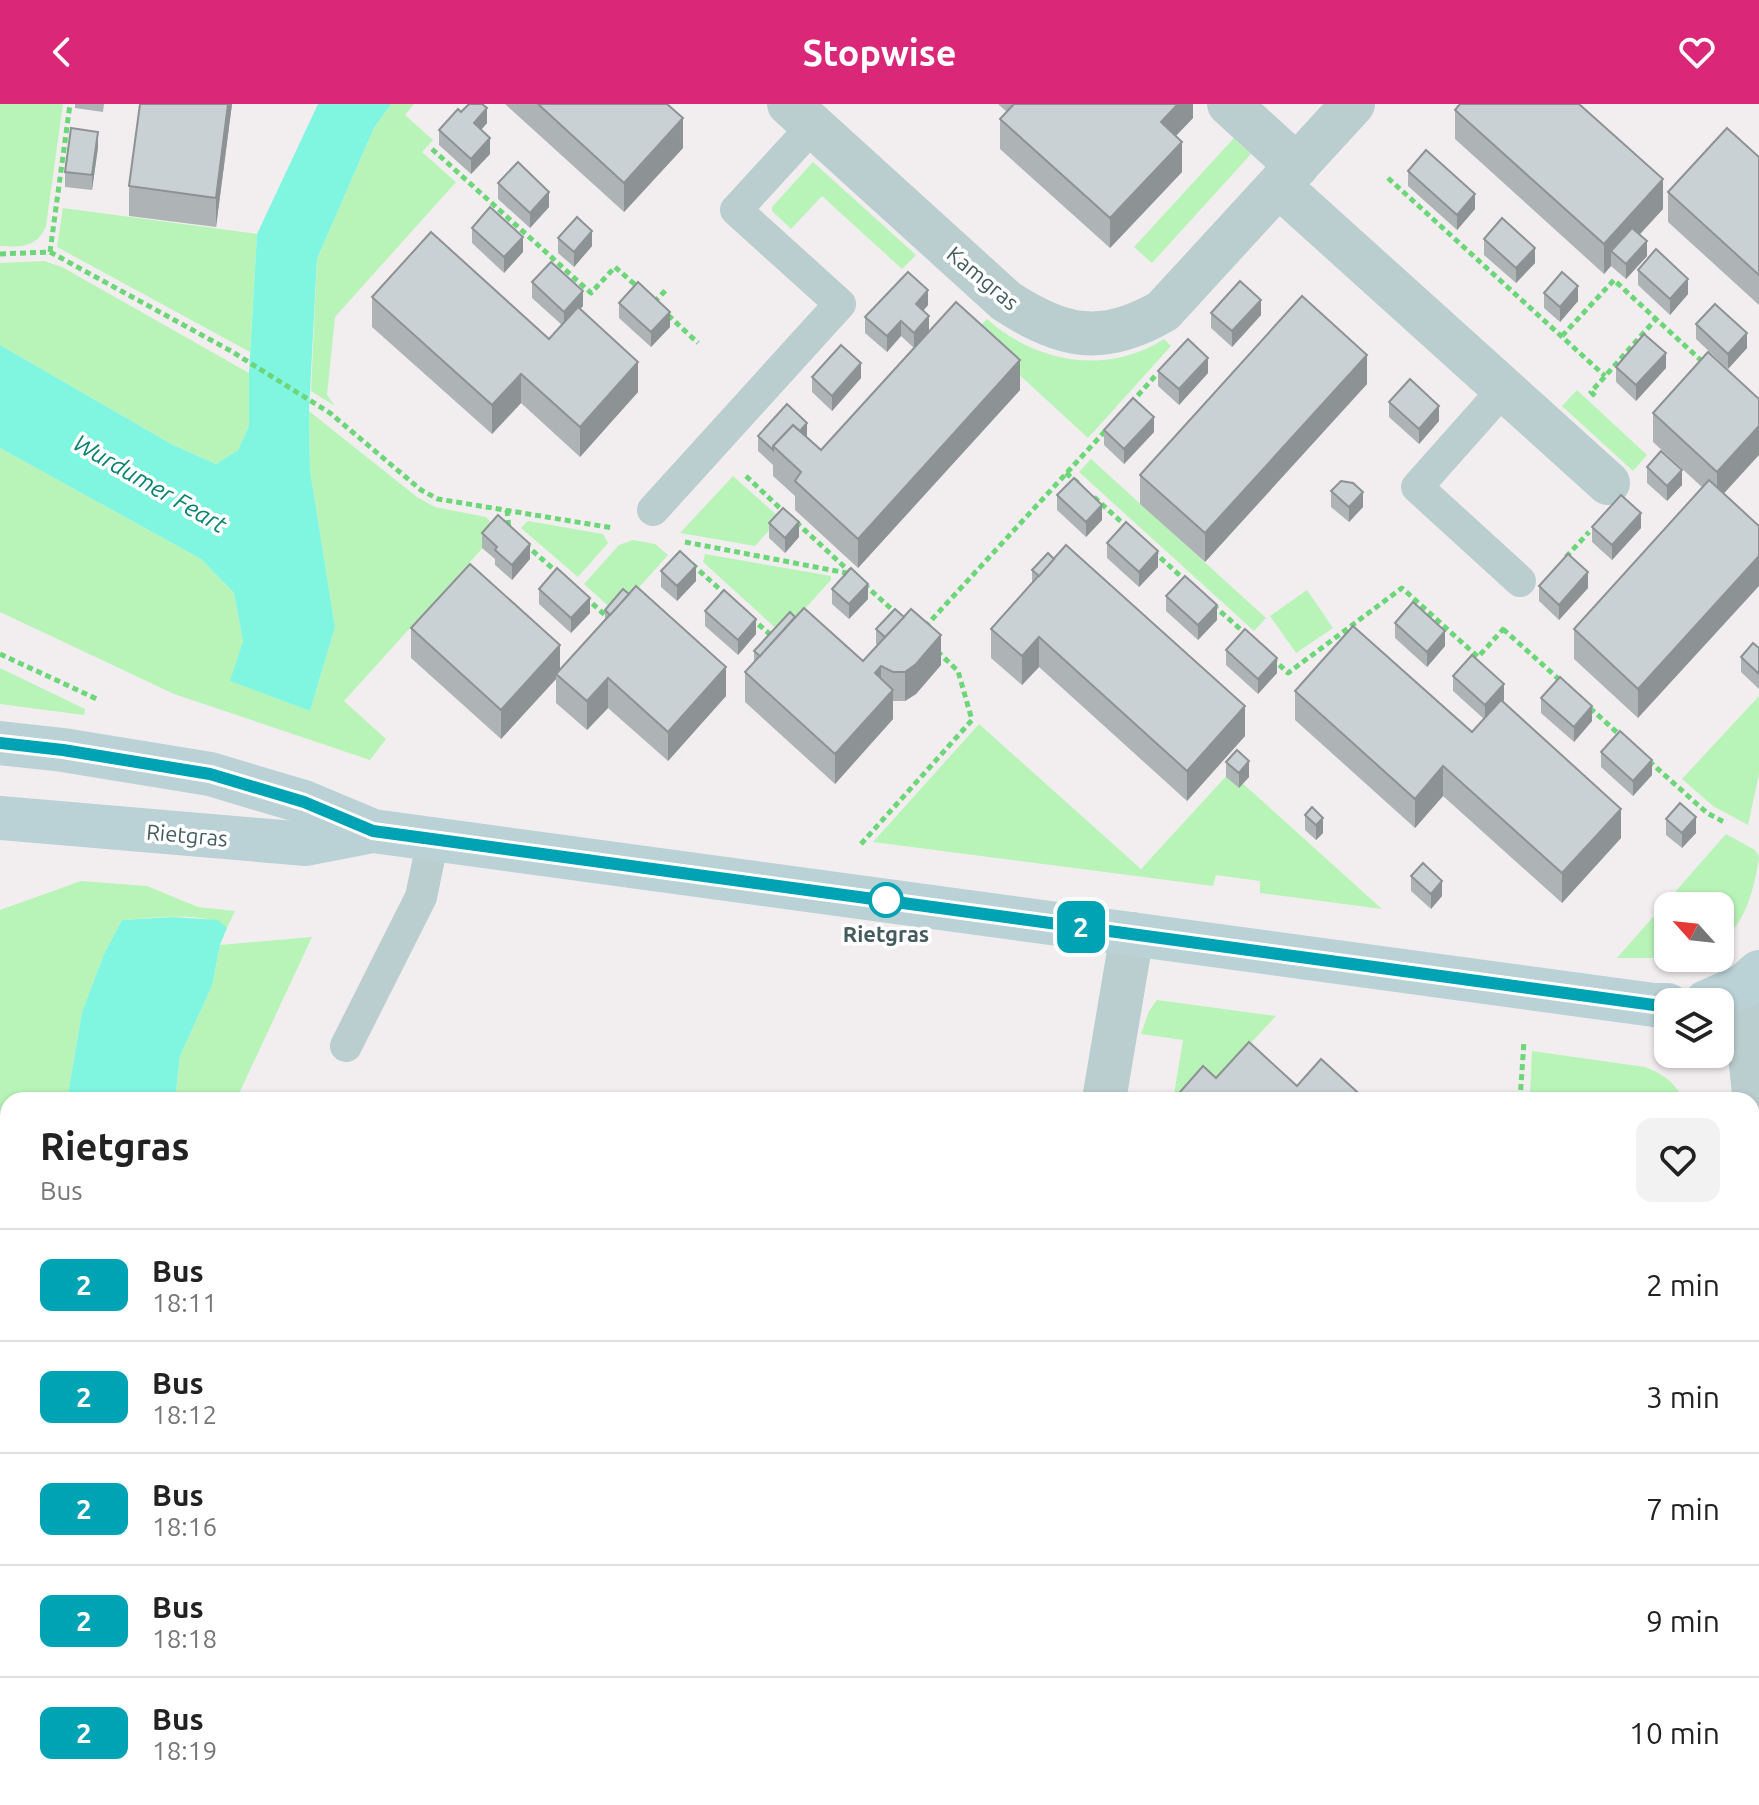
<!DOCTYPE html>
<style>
body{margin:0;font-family:Ubuntu,sans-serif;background:#f2f2f2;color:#222;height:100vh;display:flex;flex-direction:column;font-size:30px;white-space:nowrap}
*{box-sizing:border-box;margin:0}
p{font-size:26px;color:#767676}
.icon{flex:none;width:44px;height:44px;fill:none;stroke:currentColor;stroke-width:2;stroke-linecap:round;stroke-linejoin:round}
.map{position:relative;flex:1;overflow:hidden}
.details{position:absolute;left:0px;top:988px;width:1760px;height:714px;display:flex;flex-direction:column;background:#fff;border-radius:24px 24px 0 0;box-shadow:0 2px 6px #0004}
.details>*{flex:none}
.badge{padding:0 16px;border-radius:12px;font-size:28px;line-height:52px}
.needle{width:52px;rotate:297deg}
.fabs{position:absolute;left:1654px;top:788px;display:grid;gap:16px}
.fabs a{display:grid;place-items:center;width:80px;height:80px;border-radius:16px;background:#fff;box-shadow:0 2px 6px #0004;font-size:40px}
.map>.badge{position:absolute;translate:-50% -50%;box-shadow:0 0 0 4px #fff}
.round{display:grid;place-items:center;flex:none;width:84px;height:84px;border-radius:16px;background:#f2f2f2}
.head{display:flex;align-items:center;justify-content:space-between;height:136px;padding:0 40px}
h1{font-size:38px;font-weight:700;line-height:60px}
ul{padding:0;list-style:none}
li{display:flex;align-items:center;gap:24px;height:112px;padding:0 40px;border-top:2px solid #e0e0e0}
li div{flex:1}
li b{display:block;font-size:30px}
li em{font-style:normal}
li .badge{min-width:88px;font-weight:700;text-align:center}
header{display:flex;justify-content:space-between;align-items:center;height:104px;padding:0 40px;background:#db2777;color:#fff;font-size:36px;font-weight:700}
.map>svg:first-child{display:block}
.green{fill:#b8f4b8}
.water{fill:#80f6e1}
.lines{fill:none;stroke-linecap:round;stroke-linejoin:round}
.path{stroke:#6cd679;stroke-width:5;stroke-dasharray:6 4;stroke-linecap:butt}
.lane{stroke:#bbcecf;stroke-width:32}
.street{stroke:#bbcecf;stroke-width:44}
.secondary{stroke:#bad1d5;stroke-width:44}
.wall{fill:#aeb4b6}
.shaded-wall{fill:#8d9294}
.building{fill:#cad1d4;stroke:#8d9294;stroke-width:2}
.line-casing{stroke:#fff;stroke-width:18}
.line{stroke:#00a3b4;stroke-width:12}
.stop-dot{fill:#fff;stroke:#00a3b4;stroke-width:4}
.labels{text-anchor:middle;stroke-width:7;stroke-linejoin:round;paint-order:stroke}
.street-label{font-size:22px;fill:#455c5e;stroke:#fff}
.stop-label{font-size:22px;font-weight:bold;fill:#455c5e;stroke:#fff}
.water-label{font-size:24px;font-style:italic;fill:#05846e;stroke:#fff}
</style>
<header><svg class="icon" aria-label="back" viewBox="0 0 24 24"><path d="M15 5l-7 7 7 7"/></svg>Stopwise<svg class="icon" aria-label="heart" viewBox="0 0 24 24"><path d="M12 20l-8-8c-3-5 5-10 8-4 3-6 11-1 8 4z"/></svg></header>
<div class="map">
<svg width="1759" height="1701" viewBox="0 0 1759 1701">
<rect width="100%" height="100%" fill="#f2eef0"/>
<!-- green -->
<g class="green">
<path d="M0 0H63L46 122C37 144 21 143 0 142Z"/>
<path d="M391 0H414L405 11 433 36 422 48 456 78 335 213 327 291 335 302 311 287 317 155 374 24Z"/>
<path d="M1234 34 1251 50 1152 159 1134 143Z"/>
<path d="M813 58 916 151 902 165 822 92 791 125 772 107V103Z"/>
<path d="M63 104 257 130 250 248 57 143Z"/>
<path d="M44 157 62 163 249 269V322L238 346 216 360 173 341 0 241V159Z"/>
<path d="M987 215C1036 259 1107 272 1164 235L1171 242 1088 334 974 229Z"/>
<path d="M1577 286 1647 351 1633 367 1562 302Z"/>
<path d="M309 307 417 393 435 403 486 413 498 427 344 597 386 635 370 656 174 590 0 508V344L201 455 234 489 243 537 231 577 310 607 335 523 310 366Z"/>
<path d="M1091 355 1266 514 1254 527 1079 368Z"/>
<path d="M733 372 780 414 755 442 680 429Z"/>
<path d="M528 417 603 430 608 439 578 473 521 424Z"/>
<path d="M633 436 655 440 668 451 616 509 584 480 619 441Z"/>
<path d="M705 450 831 472V476L782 530 703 458Z"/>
<path d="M1307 486 1333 524 1296 549 1270 512Z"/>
<path d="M0 564 85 605 84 611 0 600Z"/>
<path d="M1759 592V670L1748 721 1713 702 1682 675Z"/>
<path d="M979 620 1141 765 1230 668 1382 805 1260 789V777L1216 771 1213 782 873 738Z"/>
<path d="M1726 730 1755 746 1759 753C1755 781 1746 821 1720 838V802H1668V854H1682H1617Z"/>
<path d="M81 777 147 782 198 803 235 807 227 824C206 806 149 815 122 816L104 850 82 908 67 996H8V1694H223L227 1701H0V806Z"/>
<path d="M312 833 236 996H175L180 952 212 882 220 841Z"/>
<path d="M1157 896 1276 912 1198 996H1173L1183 936 1141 930 1149 907Z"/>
<path d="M1532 947 1645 963C1663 970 1675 978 1683 996H1581L1530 989Z"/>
<path d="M339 1694H406L412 1701H343Z"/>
</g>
<!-- water -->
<g class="water">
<path d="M318 0H391L374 24 317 155 309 307 310 366 335 523 310 607 230 577 243 537 234 489 201 455 0 344V241L173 341 216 360 238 346 249 322V269L257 130Z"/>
<path d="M173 813 218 816 227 824 220 841 212 882 180 952 175 996H67L82 908 104 850 122 816Z"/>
<path d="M224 1694H339L343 1701H227Z"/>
</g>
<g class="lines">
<!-- path -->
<g class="path">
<path d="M432 45 591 189 615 163 640 185"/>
<path d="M1388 74 1605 272"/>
<path d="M50 148 231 247 330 309 421 386 438 395 613 424"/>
<path d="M0 150 50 148 70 0"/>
<path d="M654 198 668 184"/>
<path d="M668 211 698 239"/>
<path d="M1562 232 1614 176 1656 215"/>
<path d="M1595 292 1591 288 1656 215 1705 260"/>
<path d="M1131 299 1156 271"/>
<path d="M1066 369 1078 379"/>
<path d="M746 372 785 409"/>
<path d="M1094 393 1128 424"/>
<path d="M507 406 509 426"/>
<path d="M796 418 850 468"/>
<path d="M685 438 852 470"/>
<path d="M525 440 560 471"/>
<path d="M1153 447 1187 478"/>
<path d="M1566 453 1589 428"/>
<path d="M692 460 726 491"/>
<path d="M864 480 898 511"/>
<path d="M585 493 605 511"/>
<path d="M1213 501 1247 531"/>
<path d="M751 514 772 532"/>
<path d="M925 523 1108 324"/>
<path d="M1503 525 1562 578"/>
<path d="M0 550 99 596"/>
<path d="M1272 554 1288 569 1402 484 1478 553 1507 521"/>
<path d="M1590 604 1621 632"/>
<path d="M1649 657 1707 709 1724 718"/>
<path d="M861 740 972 616 958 567 937 547"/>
<path d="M1520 996 1524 937"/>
<path d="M0 1337 8 1374"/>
<path d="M0 1595 8 1600"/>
<path d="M102 1694 105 1701"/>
<path d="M432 1694 436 1701"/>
<path d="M1439 1701 1442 1694"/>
</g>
<!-- lane -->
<g class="lane">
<path d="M1504 285 1417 383 1520 477"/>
<path d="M653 406 840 200 736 106 813 22"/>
<path d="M346 942 421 793 433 735"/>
<path d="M1752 1094 1759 1095"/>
</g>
<!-- street -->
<g class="street">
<path d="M789 0 1006 197C1062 234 1103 242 1163 207L1353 0"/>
<path d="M1229 0 1297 62"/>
<path d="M1279 82 1608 379"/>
<path d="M1743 882 1754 990 1752 1006"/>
<path d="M1104 996 1132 830"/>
<path d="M1752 1400H1759"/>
<path d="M1718 1701V1694"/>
</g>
<!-- secondary -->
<g class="secondary">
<path d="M0 639 63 646 210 670 304 698 373 727 1654 901H1668"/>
<path d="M0 714 306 740 373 727"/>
<path d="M1706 898 1743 882 1759 868"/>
</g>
</g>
<!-- wall -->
<g class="wall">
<path d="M75 0H104L103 8 75 4Z"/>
<path d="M232 0 216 123 129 112V82Z"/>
<path d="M505 0H667L683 44 624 108Z"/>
<path d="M998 0H1193V14L1176 32 1182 68 1110 144 1000 45V15L1007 8Z"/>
<path d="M1455 6 1663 105 1640 130 1647 152 1626 175 1611 162 1604 170 1455 35Z"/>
<path d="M461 8 487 19 481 26 490 50 471 70 439 41V26Z"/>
<path d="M98 43 92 86 65 83V68Z"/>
<path d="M1759 53V201L1668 118V88Z"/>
<path d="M1408 67 1475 105 1457 126 1408 82Z"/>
<path d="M498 79 549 103 530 124 498 95Z"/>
<path d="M472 124 523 148 504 169 472 139Z"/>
<path d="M558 134 592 142 574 163 558 149Z"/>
<path d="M1484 135 1535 159 1516 179 1484 151Z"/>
<path d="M1638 166 1688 190 1670 211 1638 181Z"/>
<path d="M532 178 583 202 580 205 638 288 580 353 521 299 492 330 372 223V193L549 235 562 221 532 194Z"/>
<path d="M1544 189 1578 197 1560 218 1544 204Z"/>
<path d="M619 199 670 223 651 243 619 214Z"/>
<path d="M928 201 923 207 929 227 1020 286 858 464 795 406V392L773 372V361L758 347V332L807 334 821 346 914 244 901 232 887 248 865 229V213Z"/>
<path d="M1211 209 1261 211 1232 243 1211 224Z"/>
<path d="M1696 220 1747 244 1728 265 1696 235Z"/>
<path d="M1616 263 1666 264 1636 297 1616 278Z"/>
<path d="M1158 267 1208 269 1179 301 1158 282Z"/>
<path d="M812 273 861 274 832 307 812 288Z"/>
<path d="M1367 280 1205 458 1140 400V371Z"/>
<path d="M1759 295 1724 390 1638 614 1574 555V525L1703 384 1653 338V309Z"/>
<path d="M1389 298 1439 317 1419 340 1389 313Z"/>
<path d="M1104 326 1154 328 1124 360 1104 341Z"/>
<path d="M1647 363 1682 381 1667 397 1647 379Z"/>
<path d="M1331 387 1363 403 1349 418 1331 403Z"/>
<path d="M1057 391 1102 416 1086 433 1057 406Z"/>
<path d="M769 419 799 433 785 449 769 434Z"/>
<path d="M1592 423 1641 424 1612 456 1592 438Z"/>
<path d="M482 429 530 455 512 476 495 461V455L482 444Z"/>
<path d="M1107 439 1158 463 1139 483 1107 454Z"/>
<path d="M1032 466 1245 632 1187 697 1039 563 1022 581 991 554V525L1032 479Z"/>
<path d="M661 467 696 477 677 497 661 483Z"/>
<path d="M1539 482 1588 484 1559 516 1539 497Z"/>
<path d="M539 485 590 509 571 529 539 500Z"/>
<path d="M832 485 868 495 849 515 832 500Z"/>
<path d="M1166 492 1217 516 1198 536 1166 507Z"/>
<path d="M605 506 726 592 668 657 608 604 587 626 556 599V575L501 635 411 554V524L560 565 605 516Z"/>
<path d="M705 507 756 530 738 551 705 522Z"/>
<path d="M795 513 863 557 877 541 876 540V525L941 561 916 590 905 597H893V615L835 680 745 598V568L754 559V547Z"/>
<path d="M1395 519 1445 542 1427 563 1395 534Z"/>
<path d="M1759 544V585L1741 568V553Z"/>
<path d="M1226 546 1277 569 1258 590 1226 561Z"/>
<path d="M1453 572 1504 596 1502 598 1621 734 1562 799 1443 692 1415 724 1295 616V587L1472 628 1484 615 1453 587Z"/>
<path d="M1541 594 1592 617 1574 638 1541 609Z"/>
<path d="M1601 648 1652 671 1633 692 1601 663Z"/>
<path d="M1226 658 1249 673 1239 684 1226 673Z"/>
<path d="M1312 703 1323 729 1316 736 1305 726V711Z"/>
<path d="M1666 715 1696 729 1682 744 1666 731Z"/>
<path d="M1411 772 1442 792 1431 805 1411 787Z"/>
<path d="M695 1694H978L991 1701H695Z"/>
<path d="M1309 1694H1367L1364 1701H1323Z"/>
<path d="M1520 1694H1645L1641 1701H1533Z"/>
</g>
<!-- shaded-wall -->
<g class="shaded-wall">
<path d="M228 0H232L216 123V94Z"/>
<path d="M1178 0H1193V14L1161 47V18Z"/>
<path d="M487 4V19L474 34V19Z"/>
<path d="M683 14V44L624 108V79Z"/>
<path d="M98 28V43L92 86V71Z"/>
<path d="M490 34V50L471 70V55Z"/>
<path d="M1182 38V68L1110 144V114Z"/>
<path d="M1663 75V105L1618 154 1611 147V162L1604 170V140Z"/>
<path d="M549 88V103L530 124V109Z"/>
<path d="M1475 90V105L1457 126V111Z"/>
<path d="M592 127V142L574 163V148Z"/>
<path d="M523 133V148L504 169V153Z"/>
<path d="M1647 137V152L1626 175V160Z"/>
<path d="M1535 144V159L1516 179V164Z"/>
<path d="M1688 175V190L1670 211V195Z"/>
<path d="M1578 182V197L1560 218V203Z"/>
<path d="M928 186V201L916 215V200Z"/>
<path d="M583 187V202L564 223V208Z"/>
<path d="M1261 196V211L1232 243V227Z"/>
<path d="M670 208V223L651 243V228Z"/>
<path d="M929 212V227L914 244V229Z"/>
<path d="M901 217V232L887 248V232Z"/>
<path d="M1747 229V244L1728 265V250Z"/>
<path d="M1666 249V264L1636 297V281Z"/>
<path d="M1367 251V280L1205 458V429Z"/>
<path d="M1208 254V269L1179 301V285Z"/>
<path d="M1020 256V286L858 464V435Z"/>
<path d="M638 258V288L580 353V323Z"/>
<path d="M861 259V274L832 307V292Z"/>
<path d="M521 270V299L492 330V301Z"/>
<path d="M1439 302V317L1419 340V325Z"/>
<path d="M1154 313V328L1124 360V345Z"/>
<path d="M807 319V334L780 349Z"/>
<path d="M1759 322V351L1717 397V368Z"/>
<path d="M1682 366V381L1667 397V382Z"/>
<path d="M1363 388V403L1349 418V403Z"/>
<path d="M1102 401V416L1086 433V418Z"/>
<path d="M1641 409V424L1612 456V441Z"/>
<path d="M799 418V433L785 449V434Z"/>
<path d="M530 440V455L512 476V461Z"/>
<path d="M1158 447V463L1139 483V468Z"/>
<path d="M1759 452V482L1638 614V585Z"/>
<path d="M696 462V477L677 497V482Z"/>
<path d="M1588 468V484L1559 516V501Z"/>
<path d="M868 480V495L849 515V500Z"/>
<path d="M590 494V509L571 529V514Z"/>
<path d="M1217 501V516L1198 536V521Z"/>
<path d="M756 515V530L738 551V536Z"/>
<path d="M1445 527V542L1427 563V548Z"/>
<path d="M941 531V561L916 590 905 597V568Z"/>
<path d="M1039 533V563L1022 581V552Z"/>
<path d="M560 541V571L556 570V575L501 635V606Z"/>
<path d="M1277 554V569L1258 590V575Z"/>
<path d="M881 562V591L875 569Z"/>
<path d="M726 563V592L668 657V628Z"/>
<path d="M608 574V604L587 626V597Z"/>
<path d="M1504 580V596L1485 616V601Z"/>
<path d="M893 586V615L835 680V650Z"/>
<path d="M1245 602V632L1187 697V667Z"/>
<path d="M1592 602V617L1574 638V623Z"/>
<path d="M1652 656V671L1633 692V677Z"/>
<path d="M1249 657V673L1239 684V669Z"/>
<path d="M1443 662V692L1415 724V695Z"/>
<path d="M1621 705V734L1562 799V769Z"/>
<path d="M1696 713V729L1682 744V729Z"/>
<path d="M1323 714V729L1316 736V721Z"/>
<path d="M1442 777V792L1431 805V790Z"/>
<path d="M1355 1694H1367L1364 1701H1355Z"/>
<path d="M1629 1694H1645L1641 1701H1626Z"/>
</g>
<!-- building -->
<g class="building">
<path d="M140 0H228L216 94 129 82Z"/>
<path d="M469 0H482L487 4 474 19 490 34 471 55 439 26 458 5 461 8Z"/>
<path d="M538 0H667L683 14 624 79Z"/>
<path d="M1014 0H1178L1161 18 1182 38 1110 114 1000 15Z"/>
<path d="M1460 0H1579L1663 75 1604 140 1455 6Z"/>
<path d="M71 24 98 28 92 71 65 68Z"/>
<path d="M1727 24 1759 53V171L1668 88Z"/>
<path d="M1426 46 1475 90 1457 111 1408 67Z"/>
<path d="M518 58 549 88 530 109 498 79Z"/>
<path d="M490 103 523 133 504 153 472 124Z"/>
<path d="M577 113 592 127 574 148 558 134Z"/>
<path d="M1502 114 1535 144 1516 164 1484 135Z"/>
<path d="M1632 124 1647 137 1626 160 1611 147Z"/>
<path d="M431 128 549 235 578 203 638 258 580 323 521 270 492 301 372 193Z"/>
<path d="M1656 145 1688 175 1670 195 1638 166Z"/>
<path d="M551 158 583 187 564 208 532 178Z"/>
<path d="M908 168 928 186 916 200 929 212 914 229 901 217 887 232 865 213Z"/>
<path d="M1562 168 1578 182 1560 203 1544 189Z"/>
<path d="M1240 177 1261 196 1232 227 1211 209Z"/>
<path d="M638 178 670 208 651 228 619 199Z"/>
<path d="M1302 192 1367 251 1205 429 1140 371Z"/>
<path d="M956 198 1020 256 858 435 795 377 801 368 773 342 793 321 821 346Z"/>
<path d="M1715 200 1747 229 1728 250 1696 220Z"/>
<path d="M1644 230 1666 249 1636 281 1616 263Z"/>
<path d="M1188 235 1208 254 1179 285 1158 267Z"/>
<path d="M841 241 861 259 832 292 812 273Z"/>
<path d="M1708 248 1759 295V322L1717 368 1653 309Z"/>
<path d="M1410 275 1439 302 1419 325 1389 298Z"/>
<path d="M1133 294 1154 313 1124 345 1104 326Z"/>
<path d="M787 300 807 319 800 327 793 321 773 342V346L758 332Z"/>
<path d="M1661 347 1682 366 1667 382 1647 363Z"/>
<path d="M1074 374 1102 401 1086 418 1057 391Z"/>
<path d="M1709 376 1759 422V452L1638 585 1574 525Z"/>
<path d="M1341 377 1353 379 1363 388 1349 403 1331 387Z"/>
<path d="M1621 391 1641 409 1612 441 1592 423Z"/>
<path d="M783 404 799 418 785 434 769 419Z"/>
<path d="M498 411 530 440 512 461 495 446 497 443 482 429Z"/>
<path d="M1126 418 1158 447 1139 468 1107 439Z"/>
<path d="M1066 441 1245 602 1187 667 1039 533 1022 552 991 525Z"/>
<path d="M680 447 696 462 677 482 661 467Z"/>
<path d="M1048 449 1054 455 1039 472 1032 466Z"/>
<path d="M1568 450 1588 468 1559 501 1539 482Z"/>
<path d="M470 460 560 541 501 606 411 524Z"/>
<path d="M557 464 590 494 571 514 539 485Z"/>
<path d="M851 464 868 480 849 500 832 485Z"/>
<path d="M1185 472 1217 501 1198 521 1166 492Z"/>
<path d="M636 482 726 563 668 628 608 574 587 597 556 570Z"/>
<path d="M623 485 629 490 610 511 605 506Z"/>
<path d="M724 486 756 515 738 536 705 507Z"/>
<path d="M1413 498 1445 527 1427 548 1395 519Z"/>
<path d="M804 504 863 557 911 505 941 531 916 560 905 568H893L881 562 875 569 893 586 835 650 745 568Z"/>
<path d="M895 505 904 513 885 533 876 525Z"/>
<path d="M790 508 795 513 760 552 754 547Z"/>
<path d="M1353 522 1472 628 1501 596 1621 705 1562 769 1443 662 1415 695 1295 587Z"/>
<path d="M1245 525 1277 554 1258 575 1226 546Z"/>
<path d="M1753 539 1759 544V570L1741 553Z"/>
<path d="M1472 551 1504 580 1485 601 1453 572Z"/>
<path d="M1560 573 1592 602 1574 623 1541 594Z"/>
<path d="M1620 627 1652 656 1633 677 1601 648Z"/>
<path d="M1237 646 1249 657 1239 669 1226 658Z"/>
<path d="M1680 699 1696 713 1682 729 1666 715Z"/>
<path d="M1312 703 1323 714 1316 721 1305 711Z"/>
<path d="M1423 759 1442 777 1431 790 1411 772Z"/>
<path d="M1249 938 1297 982 1321 955 1366 996H1173L1203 962 1216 974Z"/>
<path d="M767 1694H978L991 1701H780Z"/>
<path d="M1544 1694H1629L1626 1701H1540Z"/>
</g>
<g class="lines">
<!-- line casing -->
<g class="line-casing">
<path id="line" d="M0 639 63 646 210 670 304 698 373 727 1654 901H1668"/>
</g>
<!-- line -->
<use href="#line" class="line"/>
</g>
<!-- markers -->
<circle class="stop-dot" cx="886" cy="796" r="16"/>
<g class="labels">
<!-- street labels -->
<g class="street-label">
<text transform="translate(983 174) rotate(40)" y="8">Kamgras</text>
<text transform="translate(187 731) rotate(5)" y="8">Rietgras</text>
</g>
<!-- stop labels -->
<g class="stop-label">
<text x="886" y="838">Rietgras</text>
</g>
<!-- water labels -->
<g class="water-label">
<text transform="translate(150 380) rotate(30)" y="8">Wurdumer Feart</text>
</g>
</g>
</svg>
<div class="fabs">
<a><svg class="needle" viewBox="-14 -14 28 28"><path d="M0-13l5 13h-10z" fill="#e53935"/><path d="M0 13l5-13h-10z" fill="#767676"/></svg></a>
<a><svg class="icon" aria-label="layers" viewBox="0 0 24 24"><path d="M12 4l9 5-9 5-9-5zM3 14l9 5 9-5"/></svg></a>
</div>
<b class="badge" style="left:1081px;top:823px;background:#00a3b4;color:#fff">2</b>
<section class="details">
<div class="head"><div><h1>Rietgras</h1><p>Bus</p></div><a class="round"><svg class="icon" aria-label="heart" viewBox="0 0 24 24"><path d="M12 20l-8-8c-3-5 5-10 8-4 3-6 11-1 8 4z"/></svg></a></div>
<ul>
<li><span class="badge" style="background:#00a3b4;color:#fff">2</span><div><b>Bus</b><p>18:11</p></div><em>2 min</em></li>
<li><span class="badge" style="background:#00a3b4;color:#fff">2</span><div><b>Bus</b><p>18:12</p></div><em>3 min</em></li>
<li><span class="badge" style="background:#00a3b4;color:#fff">2</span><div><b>Bus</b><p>18:16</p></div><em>7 min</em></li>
<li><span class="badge" style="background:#00a3b4;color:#fff">2</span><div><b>Bus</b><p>18:18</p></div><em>9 min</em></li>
<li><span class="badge" style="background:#00a3b4;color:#fff">2</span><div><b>Bus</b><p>18:19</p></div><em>10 min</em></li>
</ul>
</section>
</div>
